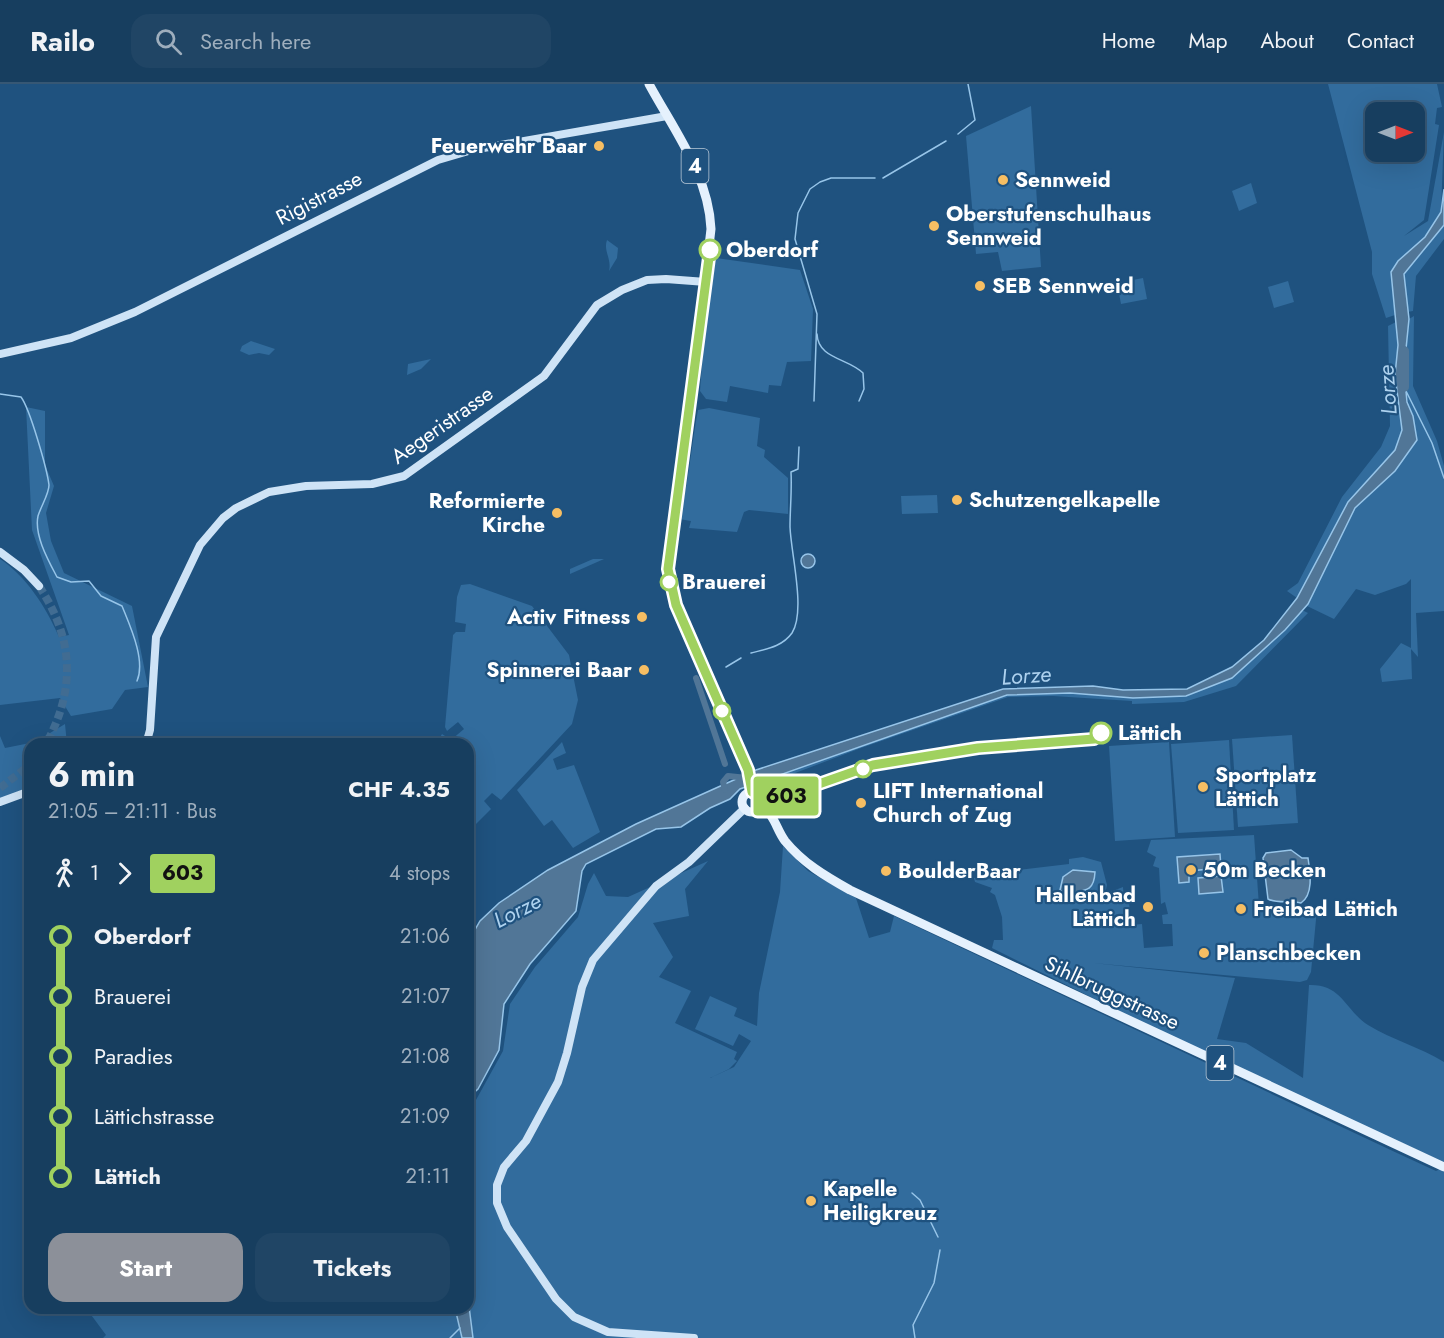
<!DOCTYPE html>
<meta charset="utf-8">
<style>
body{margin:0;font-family:Jost,sans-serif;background:#204565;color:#f1f3f6;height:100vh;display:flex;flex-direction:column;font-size:22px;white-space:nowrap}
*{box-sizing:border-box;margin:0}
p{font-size:20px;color:#9eaebd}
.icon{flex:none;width:33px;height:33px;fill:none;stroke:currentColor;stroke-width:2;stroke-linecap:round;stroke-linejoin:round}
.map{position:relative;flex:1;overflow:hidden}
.drawer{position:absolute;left:24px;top:654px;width:450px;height:576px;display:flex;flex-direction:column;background:#173e5f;border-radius:18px;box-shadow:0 6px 24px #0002,0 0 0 2px #365774}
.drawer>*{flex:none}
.badge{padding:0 12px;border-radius:4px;font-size:21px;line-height:39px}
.needle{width:39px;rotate:90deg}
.fabs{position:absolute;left:1365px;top:18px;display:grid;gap:12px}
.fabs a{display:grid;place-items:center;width:60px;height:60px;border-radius:12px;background:#173e5f;box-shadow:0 6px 24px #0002,0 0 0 2px #365774;font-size:30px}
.map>.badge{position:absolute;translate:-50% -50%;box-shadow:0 0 0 3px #fff}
.legs{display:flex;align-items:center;gap:9px;height:66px;padding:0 24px;font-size:20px}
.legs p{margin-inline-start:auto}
.overview{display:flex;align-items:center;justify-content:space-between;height:102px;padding:0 24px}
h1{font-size:33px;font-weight:700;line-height:45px}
.button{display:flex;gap:12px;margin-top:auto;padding:12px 24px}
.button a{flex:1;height:69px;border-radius:18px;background:#8c9099;color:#fff;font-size:24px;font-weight:700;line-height:69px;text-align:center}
.button a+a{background:#204565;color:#f1f3f6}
ul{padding:0 24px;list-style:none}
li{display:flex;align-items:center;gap:21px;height:60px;font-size:22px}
li i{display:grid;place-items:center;width:9px;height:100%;margin:0 8px;background:currentColor}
li i::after{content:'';width:15px;height:15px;margin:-8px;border:4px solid;border-radius:50%;background:#173e5f}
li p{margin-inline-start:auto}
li:first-child i{background:linear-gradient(#0000 50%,currentColor 0)}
li:last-child i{background:linear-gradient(currentColor 50%,#0000 0)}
header{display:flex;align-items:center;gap:36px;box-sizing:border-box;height:84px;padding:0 30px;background:#173e5f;border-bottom:2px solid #365774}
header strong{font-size:28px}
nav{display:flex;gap:33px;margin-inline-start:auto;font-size:21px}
.search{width:420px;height:54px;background:#204565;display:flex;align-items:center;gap:15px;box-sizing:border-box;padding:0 21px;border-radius:18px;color:#9eaebd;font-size:22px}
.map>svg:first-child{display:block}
.green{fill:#326c9d;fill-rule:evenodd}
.water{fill:#517697;stroke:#97c5e9;stroke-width:1.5}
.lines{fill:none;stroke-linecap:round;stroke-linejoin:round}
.stream{stroke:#97c5e9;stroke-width:1.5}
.canal{stroke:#517697;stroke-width:6}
.river{stroke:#517697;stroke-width:10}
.secondary-tunnel{stroke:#416c92;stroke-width:8;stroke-dasharray:8 4;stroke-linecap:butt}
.secondary{stroke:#cee3f6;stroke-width:8}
.primary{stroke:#e5f1fd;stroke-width:9}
.line-1-casing{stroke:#fff;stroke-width:14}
.line-1{stroke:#a0d15f;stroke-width:9}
.poi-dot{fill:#f6be63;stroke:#1f527f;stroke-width:2}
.stop-1-dot{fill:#fff;stroke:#a0d15f;stroke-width:3}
.labels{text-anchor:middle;stroke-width:4.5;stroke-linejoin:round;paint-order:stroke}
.shield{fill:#1f527f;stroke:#bccbd9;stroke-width:1.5}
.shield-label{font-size:20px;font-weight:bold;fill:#fff}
.poi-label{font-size:21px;font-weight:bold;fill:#fff;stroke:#1f527f;text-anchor:start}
.street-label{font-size:21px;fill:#fff;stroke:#1f527f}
.stop-label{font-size:21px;font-weight:bold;fill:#fff;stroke:#1f527f;text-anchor:start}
.water-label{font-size:22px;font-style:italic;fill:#aed2ef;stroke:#1f527f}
</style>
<header>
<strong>Railo</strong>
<div class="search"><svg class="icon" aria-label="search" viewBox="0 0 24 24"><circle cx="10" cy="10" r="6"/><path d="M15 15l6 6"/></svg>Search here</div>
<nav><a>Home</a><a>Map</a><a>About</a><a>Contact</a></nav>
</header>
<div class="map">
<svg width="1444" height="1254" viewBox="0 0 1444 1254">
<rect width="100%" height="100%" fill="#1f527f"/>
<!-- green -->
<g class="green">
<path d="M1328 0H1437L1442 23 1437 24 1435 40 1439 41 1424 136 1404 152 1428 137 1444 48 1441 128 1425 153 1398 177 1391 188 1395 231 1386 234 1372 190V168ZM1376 28H1414V68H1376Z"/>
<path d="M1031 22 1041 183 1002 187 998 168 976 170 966 52Z"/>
<path d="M1251 99 1257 119 1239 127 1232 107Z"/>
<path d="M1444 141V155L1416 192 1413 227 1407 228 1404 189Z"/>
<path d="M607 156 618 164 617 174 609 187C612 175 603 167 607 156Z"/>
<path d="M716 174 800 186 813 225 811 277 787 278 781 302 769 301 768 309 730 302 727 318 706 315 700 307 704 251Z"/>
<path d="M1143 194 1147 215 1121 220 1117 199Z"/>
<path d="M1288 197 1294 218 1274 224 1268 203Z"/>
<path d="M1414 232 1413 302 1437 357 1444 382V527L1416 529 1418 573 1411 565 1412 595 1382 598 1380 585 1401 559 1411 564V495L1406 500 1375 511 1356 505 1334 535 1307 522 1355 424 1395 387 1413 332C1400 301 1405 268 1409 235Z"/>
<path d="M1396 238 1398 261 1395 291 1402 346 1395 366 1348 418 1297 514 1287 507 1298 499 1342 413 1381 363 1390 342 1388 242Z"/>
<path d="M251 257 275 265 269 271 259 269 249 271 240 267 242 262Z"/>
<path d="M431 275 421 285 407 291 408 280Z"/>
<path d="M26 323 45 327V381L54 402 46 429 51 457 64 489 132 522 148 603 125 606 112 625 71 632 60 614 0 621V475C26 492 46 523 59 553L69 551 32 446Z"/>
<path d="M709 324 760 334 757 362 765 366 764 373 788 394V430L749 426 744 428 737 448 689 444 691 437 679 435C689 399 691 362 698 326Z"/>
<path d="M937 411 938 429 902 430 901 412Z"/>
<path d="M593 475H604L570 490V485Z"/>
<path d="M470 500 532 522 569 571 578 616 572 640 501 716 492 709 484 717 491 725 468 748V660H436L442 650 451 656 464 645 458 638 447 647 445 643 453 551 456 548H465L466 540 455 538 457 513 461 501Z"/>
<path d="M1302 526 1308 529 1236 602 1184 618 1132 620V617L1053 612 1008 613 861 664 769 699 773 710 766 709 758 697 1007 611 1070 609 1186 612 1232 594 1285 546Z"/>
<path d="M65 640 67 660H30V706L0 718V652L5 664 35 658Z"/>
<path d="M1292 651 1298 739 1238 743 1232 655Z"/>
<path d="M1229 656 1234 746 1178 749 1171 660Z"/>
<path d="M562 658 566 669 553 675 557 686 574 681 600 748 573 764 552 736 544 742 517 706Z"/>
<path d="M1169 658 1175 753 1115 757 1109 662Z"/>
<path d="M1254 751 1259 822 1317 825 1311 888 1307 896 1300 898 1093 879 1235 894 1217 955 1246 959 1303 994 1309 901C1342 900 1345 926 1368 941 1392 956 1420 963 1444 978V1078L1212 973 992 864 994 856H1003L1002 833 995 811 990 808 992 804 975 798 974 794 1001 788 1069 780V775L1083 773 1101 778 1107 801 1105 810 1123 803 1124 818H1129L1131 841 1142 840 1144 864 1173 862 1172 840H1163L1162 831 1168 830 1165 818 1161 820 1159 784 1153 782 1156 773 1147 768 1151 756Z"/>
<path d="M783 762 808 787 856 814 869 854 890 848 894 832 1397 1069 1436 1087 1444 1083V1254H103L106 1251 86 1224H468V1038L471 1025 503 967 510 920 535 883 578 833 588 800 594 789 606 812 628 813 708 777 685 805 689 832 653 839 673 873 659 893 691 907 675 939 737 968 734 975 737 977 729 985 710 994 734 983 751 957 739 950 733 962 695 945 710 912 737 924 734 932 757 942 759 909 780 808Z"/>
</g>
<!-- water -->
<g class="water">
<path d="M1444 105V141L1404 190 1409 235 1404 285 1407 318 1413 332 1417 356 1395 387 1355 424 1308 520 1285 546 1232 594 1186 612 1133 614 1070 609 1007 611 740 705 730 715 710 724 681 743 656 745 586 780 582 787 576 827 530 880 504 920 499 966 478 1005 468 1014V858L480 837 499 819 548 786 636 740 756 686 1003 605 1093 602 1123 606 1187 605 1232 583 1264 556 1297 514 1348 418 1395 366 1402 346 1395 291 1398 261 1391 188 1398 177 1425 153 1441 128Z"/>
<circle cx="808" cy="477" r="7"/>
<path d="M1291 766 1302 774H1308C1310 788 1314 810 1301 819 1290 816 1277 820 1268 815L1263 774 1266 769Z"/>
<path d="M1220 770 1221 784 1189 787V798L1179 799 1177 773Z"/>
<path d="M1073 786 1095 788C1094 809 1084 806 1066 810L1060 806 1063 793Z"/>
<path d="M1221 792 1223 808 1199 810 1198 794Z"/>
<path d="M468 1214 473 1254H462L455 1224H468Z"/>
</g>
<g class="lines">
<!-- stream -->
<g class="stream">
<path d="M958 50 975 36 968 0"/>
<path d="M883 94 946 57"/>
<path d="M817 250C818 275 848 274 863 289L864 305 859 317"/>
<path d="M1406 307 1432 359 1444 394"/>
<path d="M0 310 21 313C30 325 47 385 49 401 49 410 41 422 38 432 34 451 48 476 57 493L71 498 89 497 101 512 122 522C130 542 146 576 137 597"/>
<path d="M814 317 817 230 795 155 798 129 810 105 820 98 831 94H875"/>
<path d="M751 569C766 565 782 563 792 549 806 527 791 470 790 443 790 425 792 407 791 388L798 385 799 363"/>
<path d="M726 583 741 574"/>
<path d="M912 1109 920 1116 938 1153"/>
<path d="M450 1254 460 1244"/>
<path d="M915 1254 913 1241 934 1199 940 1166"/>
</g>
<!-- canal -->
<g class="canal">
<path d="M696 594 725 680"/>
<path d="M725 706 723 698 728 692 747 694"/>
</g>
<!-- river -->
<path class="river" d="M1404 303V267"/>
<!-- secondary-tunnel -->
<g class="secondary-tunnel">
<path d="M39 502C74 555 76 605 46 660"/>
<path d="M0 704 30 681"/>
</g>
<!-- secondary -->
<g class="secondary">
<path d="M0 270 71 254 135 228 438 76 472 66 667 32"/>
<path d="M0 468 24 486 39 502"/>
<path d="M146 660 150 646 156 553 200 461 223 434 236 424 269 408 306 402 372 400 404 392 544 292 597 221 622 206 647 196 666 195 706 198"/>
<path d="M0 718 30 707"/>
<path d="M694 1254 608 1248 574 1233 556 1215 507 1143 497 1119V1101L504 1083 526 1057 558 998 567 969 582 903 593 876 656 802 689 778 745 724"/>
</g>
<!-- primary -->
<g class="primary">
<path d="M649 0C674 46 709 92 711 145L691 316 669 471V498L676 521 748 685 752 708"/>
<circle cx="752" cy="718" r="10"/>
<path d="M761 722C775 731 776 745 785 757 803 779 825 792 850 806L1444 1083"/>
</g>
</g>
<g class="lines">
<!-- line-1 casing -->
<g class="line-1-casing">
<path id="line-1" d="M710 166 668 485 676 521 748 686 752 708 760 712 762 717 773 716 873 681 978 664 1094 655 1101 649"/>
</g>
<!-- line-1 -->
<use href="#line-1" class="line-1"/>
</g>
<!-- markers -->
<g class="poi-dot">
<circle cx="599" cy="62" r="6"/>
<circle cx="1003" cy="96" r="6"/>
<circle cx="934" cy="142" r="6"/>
<circle cx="980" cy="202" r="6"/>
<circle cx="957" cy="416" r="6"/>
<circle cx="557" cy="429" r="6"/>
<circle cx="642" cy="533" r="6"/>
<circle cx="644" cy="586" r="6"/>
<circle cx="1203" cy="703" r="6"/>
<circle cx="861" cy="719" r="6"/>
<circle cx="1191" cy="786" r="6"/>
<circle cx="886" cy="787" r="6"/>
<circle cx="1148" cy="823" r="6"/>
<circle cx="1241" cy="825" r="6"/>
<circle cx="1204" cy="869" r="6"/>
<circle cx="811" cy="1117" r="6"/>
</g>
<g class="stop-1-dot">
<circle cx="710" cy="166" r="10"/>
<circle cx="669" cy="498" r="8"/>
<circle cx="722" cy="627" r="8"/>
<circle cx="1101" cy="649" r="10"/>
<circle cx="863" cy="685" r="8"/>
</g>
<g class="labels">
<!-- shield labels -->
<g class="shield">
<rect x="681.5" y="65" width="27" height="34" rx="4.5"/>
<rect x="1206.5" y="962" width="27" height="34" rx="4.5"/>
</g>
<g class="shield-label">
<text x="695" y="89">4</text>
<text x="1220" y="986">4</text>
</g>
<!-- poi labels -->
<g class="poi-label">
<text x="587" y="69" text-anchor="end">Feuerwehr Baar</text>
<text x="1015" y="103">Sennweid</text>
<text x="946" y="137">Oberstufenschulhaus<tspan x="946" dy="24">Sennweid</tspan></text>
<text x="992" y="209">SEB Sennweid</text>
<text x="969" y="423">Schutzengelkapelle</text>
<text x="545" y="424" text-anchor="end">Reformierte<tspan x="545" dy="24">Kirche</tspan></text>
<text x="630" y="540" text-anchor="end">Activ Fitness</text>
<text x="632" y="593" text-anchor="end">Spinnerei Baar</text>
<text x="1215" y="698">Sportplatz<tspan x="1215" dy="24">Lättich</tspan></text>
<text x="873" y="714">LIFT International<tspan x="873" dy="24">Church of Zug</tspan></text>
<text x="1203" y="793">50m Becken</text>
<text x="898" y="794">BoulderBaar</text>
<text x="1136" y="818" text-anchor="end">Hallenbad<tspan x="1136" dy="24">Lättich</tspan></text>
<text x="1253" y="832">Freibad Lättich</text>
<text x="1216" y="876">Planschbecken</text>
<text x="823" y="1112">Kapelle<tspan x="823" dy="24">Heiligkreuz</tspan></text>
</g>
<!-- street labels -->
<g class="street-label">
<text transform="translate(319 114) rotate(-27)" y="7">Rigistrasse</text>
<text transform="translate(442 341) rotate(-35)" y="7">Aegeristrasse</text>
<text transform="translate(1112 909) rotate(25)" y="7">Sihlbruggstrasse</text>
</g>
<!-- stop labels -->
<g class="stop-label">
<text x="726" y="173">Oberdorf</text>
<text x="682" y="505">Brauerei</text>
<text x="1118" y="656">Lättich</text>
</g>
<!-- water labels -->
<g class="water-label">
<text transform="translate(1387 306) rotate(-94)" y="8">Lorze</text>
<text transform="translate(1026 591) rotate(-4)" y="8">Lorze</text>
<text transform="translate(517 826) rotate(-27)" y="8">Lorze</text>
</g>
</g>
</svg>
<div class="fabs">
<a><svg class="needle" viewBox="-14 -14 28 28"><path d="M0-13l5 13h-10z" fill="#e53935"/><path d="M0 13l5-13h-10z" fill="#9eaebd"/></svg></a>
</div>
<b class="badge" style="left:786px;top:712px;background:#a0d15f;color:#111">603</b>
<section class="drawer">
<div class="overview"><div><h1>6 min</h1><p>21:05 – 21:11 · Bus</p></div><b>CHF 4.35</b></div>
<div class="legs"><svg class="icon" aria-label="walk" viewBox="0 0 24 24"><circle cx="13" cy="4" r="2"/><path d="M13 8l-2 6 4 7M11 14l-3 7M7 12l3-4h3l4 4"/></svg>1<svg class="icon" aria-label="forward" viewBox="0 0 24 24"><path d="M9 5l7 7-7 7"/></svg><b class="badge" style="background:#a0d15f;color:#111">603</b><p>4 stops</p></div>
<ul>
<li><i style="color:#a0d15f"></i><b>Oberdorf</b><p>21:06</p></li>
<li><i style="color:#a0d15f"></i><span>Brauerei</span><p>21:07</p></li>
<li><i style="color:#a0d15f"></i><span>Paradies</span><p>21:08</p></li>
<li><i style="color:#a0d15f"></i><span>Lättichstrasse</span><p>21:09</p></li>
<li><i style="color:#a0d15f"></i><b>Lättich</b><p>21:11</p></li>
</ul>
<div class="button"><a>Start</a><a>Tickets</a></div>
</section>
</div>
